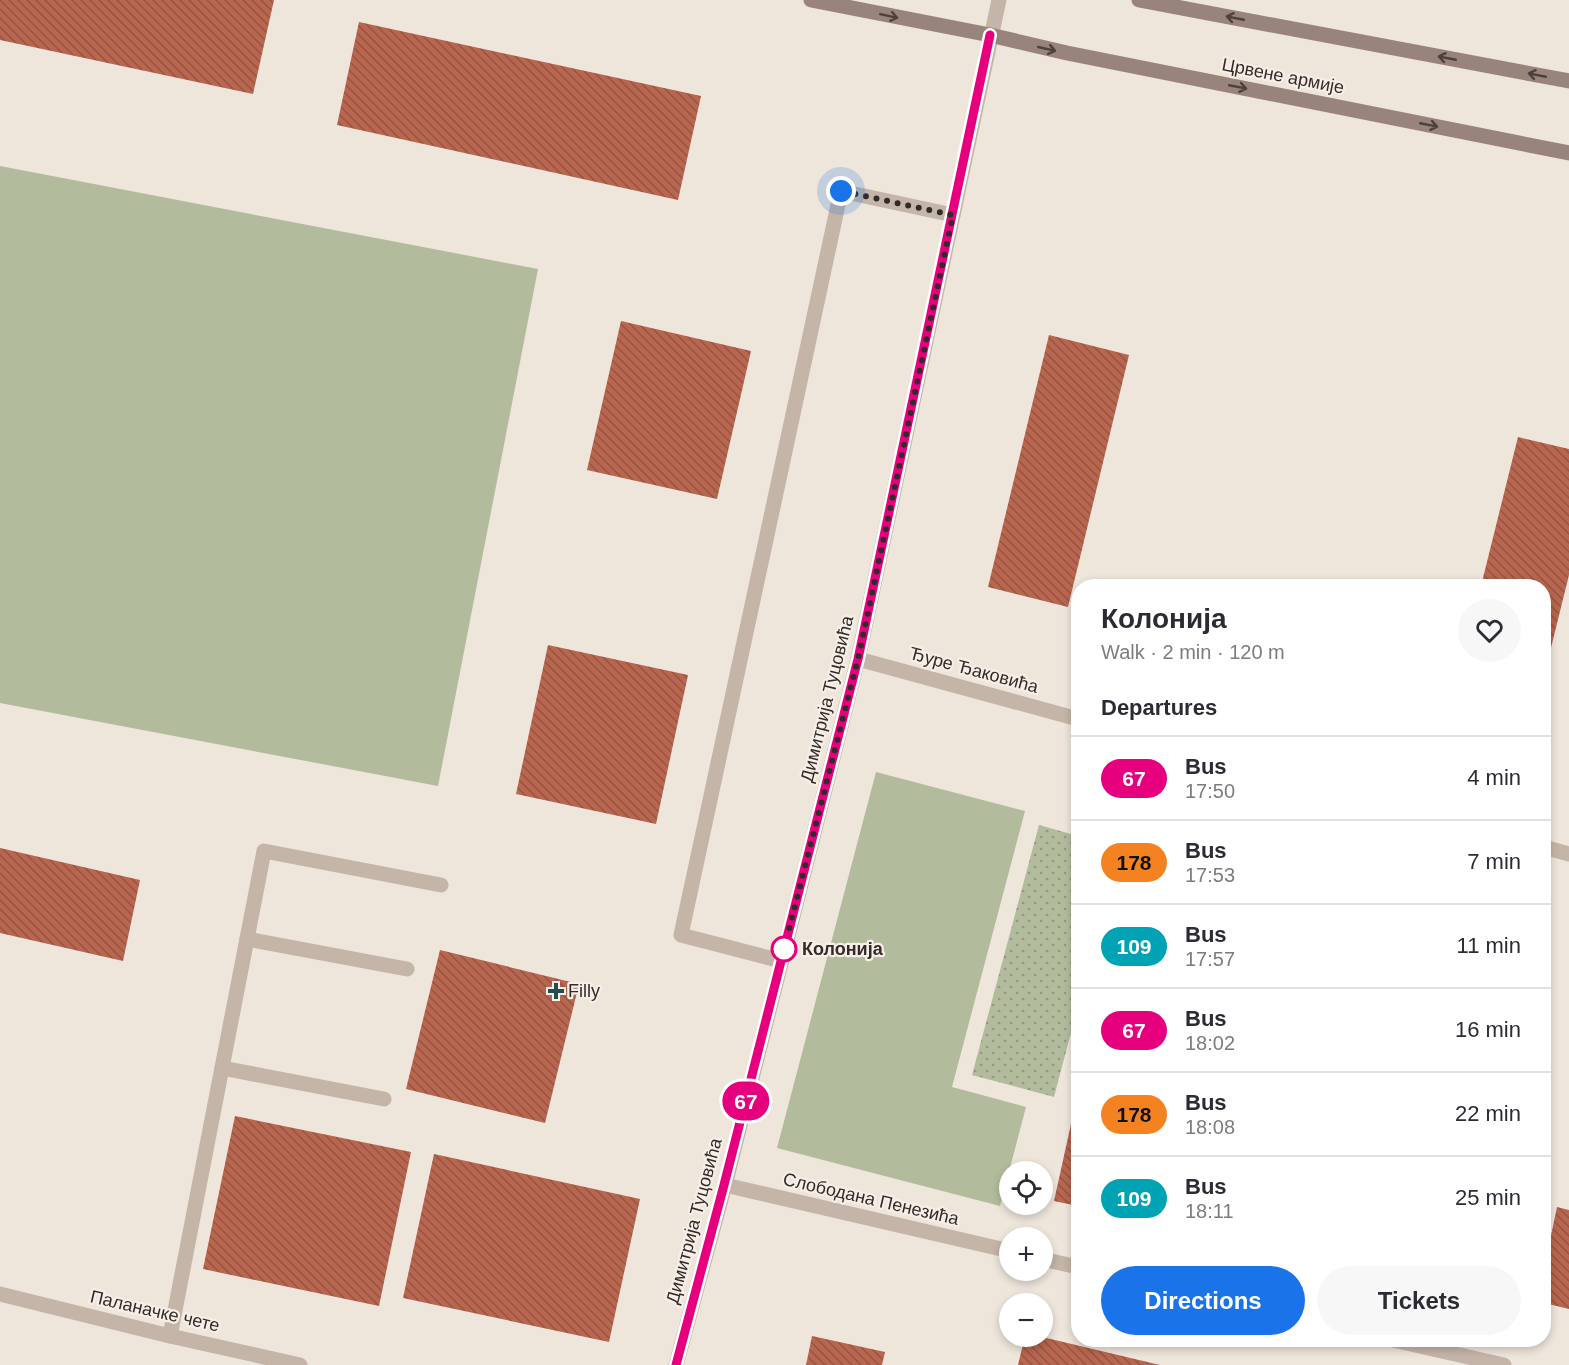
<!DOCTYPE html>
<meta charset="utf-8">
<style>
body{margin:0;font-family:Helvetica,sans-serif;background:#f7f7f7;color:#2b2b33;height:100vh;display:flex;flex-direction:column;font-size:22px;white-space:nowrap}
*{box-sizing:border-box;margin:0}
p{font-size:20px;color:#7c7c81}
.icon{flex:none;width:33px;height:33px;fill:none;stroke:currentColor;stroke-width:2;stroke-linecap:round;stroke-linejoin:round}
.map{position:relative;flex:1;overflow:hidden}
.drawer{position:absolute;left:1071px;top:579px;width:480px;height:768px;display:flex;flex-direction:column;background:#fff;border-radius:24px;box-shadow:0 3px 9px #0003}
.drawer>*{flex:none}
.badge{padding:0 12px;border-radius:20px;font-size:21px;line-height:39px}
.fabs{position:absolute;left:999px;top:1161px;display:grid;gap:12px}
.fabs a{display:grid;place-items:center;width:54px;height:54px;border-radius:50%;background:#fff;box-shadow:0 3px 9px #0003;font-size:30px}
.you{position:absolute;width:30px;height:30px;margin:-15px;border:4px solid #fff;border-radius:50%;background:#1a73e8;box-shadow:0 0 0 9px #1a73e833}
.map>.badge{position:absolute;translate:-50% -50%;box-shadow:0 0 0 3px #fff}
h2{padding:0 30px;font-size:22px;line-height:54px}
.round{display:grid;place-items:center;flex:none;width:63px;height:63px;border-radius:32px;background:#f7f7f7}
.overview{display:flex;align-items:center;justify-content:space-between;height:102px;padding:0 30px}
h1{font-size:28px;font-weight:600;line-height:45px}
.button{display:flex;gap:12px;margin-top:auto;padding:12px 30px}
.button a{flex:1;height:69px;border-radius:36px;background:#1a73e8;color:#fff;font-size:24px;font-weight:600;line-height:69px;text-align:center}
.button a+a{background:#f7f7f7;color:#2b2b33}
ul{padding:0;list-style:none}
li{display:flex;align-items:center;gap:18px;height:84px;padding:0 30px;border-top:2px solid #e1e1e2}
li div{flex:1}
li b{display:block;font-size:22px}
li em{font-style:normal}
li .badge{min-width:66px;font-weight:700;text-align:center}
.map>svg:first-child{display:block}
.green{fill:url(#green-dots)}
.pitch{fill:#b2bc9d}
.building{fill:url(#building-back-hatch)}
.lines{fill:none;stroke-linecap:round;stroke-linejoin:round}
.lane{stroke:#c5b5a8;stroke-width:15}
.street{stroke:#c5b5a8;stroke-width:15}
.secondary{stroke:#98847a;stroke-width:15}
.oneway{stroke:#4c413c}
.line-casing{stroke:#fff;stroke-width:14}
.line{stroke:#e6007e;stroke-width:9}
.walk{stroke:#332b28;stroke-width:6;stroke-dasharray:0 10.8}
.stop-dot{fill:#fff;stroke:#e6007e;stroke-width:3}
.poi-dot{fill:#224e50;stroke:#f7efe7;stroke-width:2}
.labels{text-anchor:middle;stroke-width:4.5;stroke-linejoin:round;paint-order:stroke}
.street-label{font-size:18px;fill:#332b28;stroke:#f7efe7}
.stop-label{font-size:18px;font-weight:bold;fill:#332b28;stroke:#f7efe7;text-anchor:start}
.poi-label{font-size:18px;fill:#332b28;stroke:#f7efe7;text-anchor:start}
</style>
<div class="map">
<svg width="1569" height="1365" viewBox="0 0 1569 1365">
<defs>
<pattern id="green-dots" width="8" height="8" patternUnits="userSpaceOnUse" patternTransform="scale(1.5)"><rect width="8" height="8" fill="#b2bc9d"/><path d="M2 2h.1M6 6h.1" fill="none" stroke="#919980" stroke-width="1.8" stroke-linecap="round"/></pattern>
<pattern id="building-back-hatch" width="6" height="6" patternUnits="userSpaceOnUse" patternTransform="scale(1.5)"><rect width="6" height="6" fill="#b8664f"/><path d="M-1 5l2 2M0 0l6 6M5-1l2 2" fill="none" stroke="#965442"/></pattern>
</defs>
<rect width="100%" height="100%" fill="#eee5db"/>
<!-- green -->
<path class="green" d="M1039 825 1078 836V1006L1054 1097 972 1075Z"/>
<!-- pitch -->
<g class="pitch">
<path d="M0 166 538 269 438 786 0 703Z"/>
<path d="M876 772 1025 811 952 1087 1026 1107 1000 1206 777 1148Z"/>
</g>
<!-- building -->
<g class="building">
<path d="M0 0H274L253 94 0 40Z"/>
<path d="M359 22 701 96 678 200 337 125Z"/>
<path d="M621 321 751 351 717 499 587 470Z"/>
<path d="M1049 335 1129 355 1068 607 988 587Z"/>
<path d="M1518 437 1569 449V575L1544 676V586H1481Z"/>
<path d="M548 645 688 675 656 824 516 794Z"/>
<path d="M0 848 140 880 123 961 0 933Z"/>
<path d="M440 950 579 984 545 1123 406 1089Z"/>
<path d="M1075 1106 1078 1107V1206L1054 1201Z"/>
<path d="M235 1116 411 1152 379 1306 203 1269Z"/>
<path d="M434 1154 640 1199 609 1342 403 1298Z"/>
<path d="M1557 1207 1569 1210V1309L1544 1303V1269Z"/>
<path d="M812 1336 885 1352 882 1365H806Z"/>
<path d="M1025 1336H1038L1160 1365H1018Z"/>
</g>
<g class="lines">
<!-- lane -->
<g class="lane">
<path d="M247 939 407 969"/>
<path d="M781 961 681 935 841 191 953 215"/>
<path d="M222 1068 384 1099"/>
<path d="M170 1336 264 851 441 885"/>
</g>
<!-- street -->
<g class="street">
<path d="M858 659 1078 719"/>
<path d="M1544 847 1569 854"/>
<path d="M725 1185 1010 1251"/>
<path d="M1042 1259 1078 1267"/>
<path d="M0 1294 170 1336 300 1365"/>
<path d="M1393 1340 1504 1365"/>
<path d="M676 1365 725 1185 858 659 999 0"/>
</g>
<!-- secondary -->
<g class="secondary">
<path d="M811 0 990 35 1067 53 1569 153"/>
<path d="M1139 0 1569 81"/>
</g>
</g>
<!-- one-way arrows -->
<defs><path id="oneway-shaft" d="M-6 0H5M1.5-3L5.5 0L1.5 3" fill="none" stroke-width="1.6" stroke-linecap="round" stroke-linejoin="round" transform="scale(1.5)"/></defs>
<g class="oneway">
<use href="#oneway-shaft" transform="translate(889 16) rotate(12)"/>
<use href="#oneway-shaft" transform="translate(1235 18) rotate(-169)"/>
<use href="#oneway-shaft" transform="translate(1047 49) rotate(13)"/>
<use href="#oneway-shaft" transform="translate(1447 58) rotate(-169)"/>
<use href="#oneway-shaft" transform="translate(1537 75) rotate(-169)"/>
<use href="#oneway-shaft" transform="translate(1238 87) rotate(11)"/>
<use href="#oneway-shaft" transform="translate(1429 125) rotate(11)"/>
</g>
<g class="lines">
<!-- line casing -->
<g class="line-casing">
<path id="line" d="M676 1365 724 1185 858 659 990 35"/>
</g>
<!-- line -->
<use href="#line" class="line"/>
<!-- walk -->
<path class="walk" d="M784 949 858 659 953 215 841 191"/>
</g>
<!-- markers -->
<circle class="stop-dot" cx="784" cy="949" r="12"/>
<path class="poi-dot" d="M553 982h6v6h6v6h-6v6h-6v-6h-6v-6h6z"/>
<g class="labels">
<!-- street labels -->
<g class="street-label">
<text transform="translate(1283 76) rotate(11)" y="6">Црвене армије</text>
<text transform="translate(974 670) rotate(15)" y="6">Ђуре Ђаковића</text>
<text transform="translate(827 699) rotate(-76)" y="6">Димитрија Туцовића</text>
<text transform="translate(871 1199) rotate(13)" y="6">Слободана Пенезића</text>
<text transform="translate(694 1221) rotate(-75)" y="6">Димитрија Туцовића</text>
<text transform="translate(155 1311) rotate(13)" y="6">Паланачке чете</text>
</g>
<!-- stop labels -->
<g class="stop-label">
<text x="802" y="955">Колонија</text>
</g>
<!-- poi labels -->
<g class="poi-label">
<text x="568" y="997">Filly</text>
</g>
</g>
</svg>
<div class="fabs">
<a><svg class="icon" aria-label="locate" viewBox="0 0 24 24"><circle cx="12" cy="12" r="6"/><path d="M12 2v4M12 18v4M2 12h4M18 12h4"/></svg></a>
<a>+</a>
<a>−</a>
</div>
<div class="you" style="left:841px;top:191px"></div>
<b class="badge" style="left:746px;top:1101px;background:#e6007e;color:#fff">67</b>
<section class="drawer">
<div class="overview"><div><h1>Колонија</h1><p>Walk · 2 min · 120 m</p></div><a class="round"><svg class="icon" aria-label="heart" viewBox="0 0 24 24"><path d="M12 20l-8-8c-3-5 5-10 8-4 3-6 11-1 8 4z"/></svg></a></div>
<h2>Departures</h2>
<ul>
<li><span class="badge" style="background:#e6007e;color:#fff">67</span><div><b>Bus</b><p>17:50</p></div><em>4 min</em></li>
<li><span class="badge" style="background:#f58220;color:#111">178</span><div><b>Bus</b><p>17:53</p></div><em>7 min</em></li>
<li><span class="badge" style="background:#00a3b4;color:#fff">109</span><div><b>Bus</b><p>17:57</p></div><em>11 min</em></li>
<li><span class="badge" style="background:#e6007e;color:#fff">67</span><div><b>Bus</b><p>18:02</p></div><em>16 min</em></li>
<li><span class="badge" style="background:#f58220;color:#111">178</span><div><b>Bus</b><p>18:08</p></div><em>22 min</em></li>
<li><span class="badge" style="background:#00a3b4;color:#fff">109</span><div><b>Bus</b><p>18:11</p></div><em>25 min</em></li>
</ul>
<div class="button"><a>Directions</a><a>Tickets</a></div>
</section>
</div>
